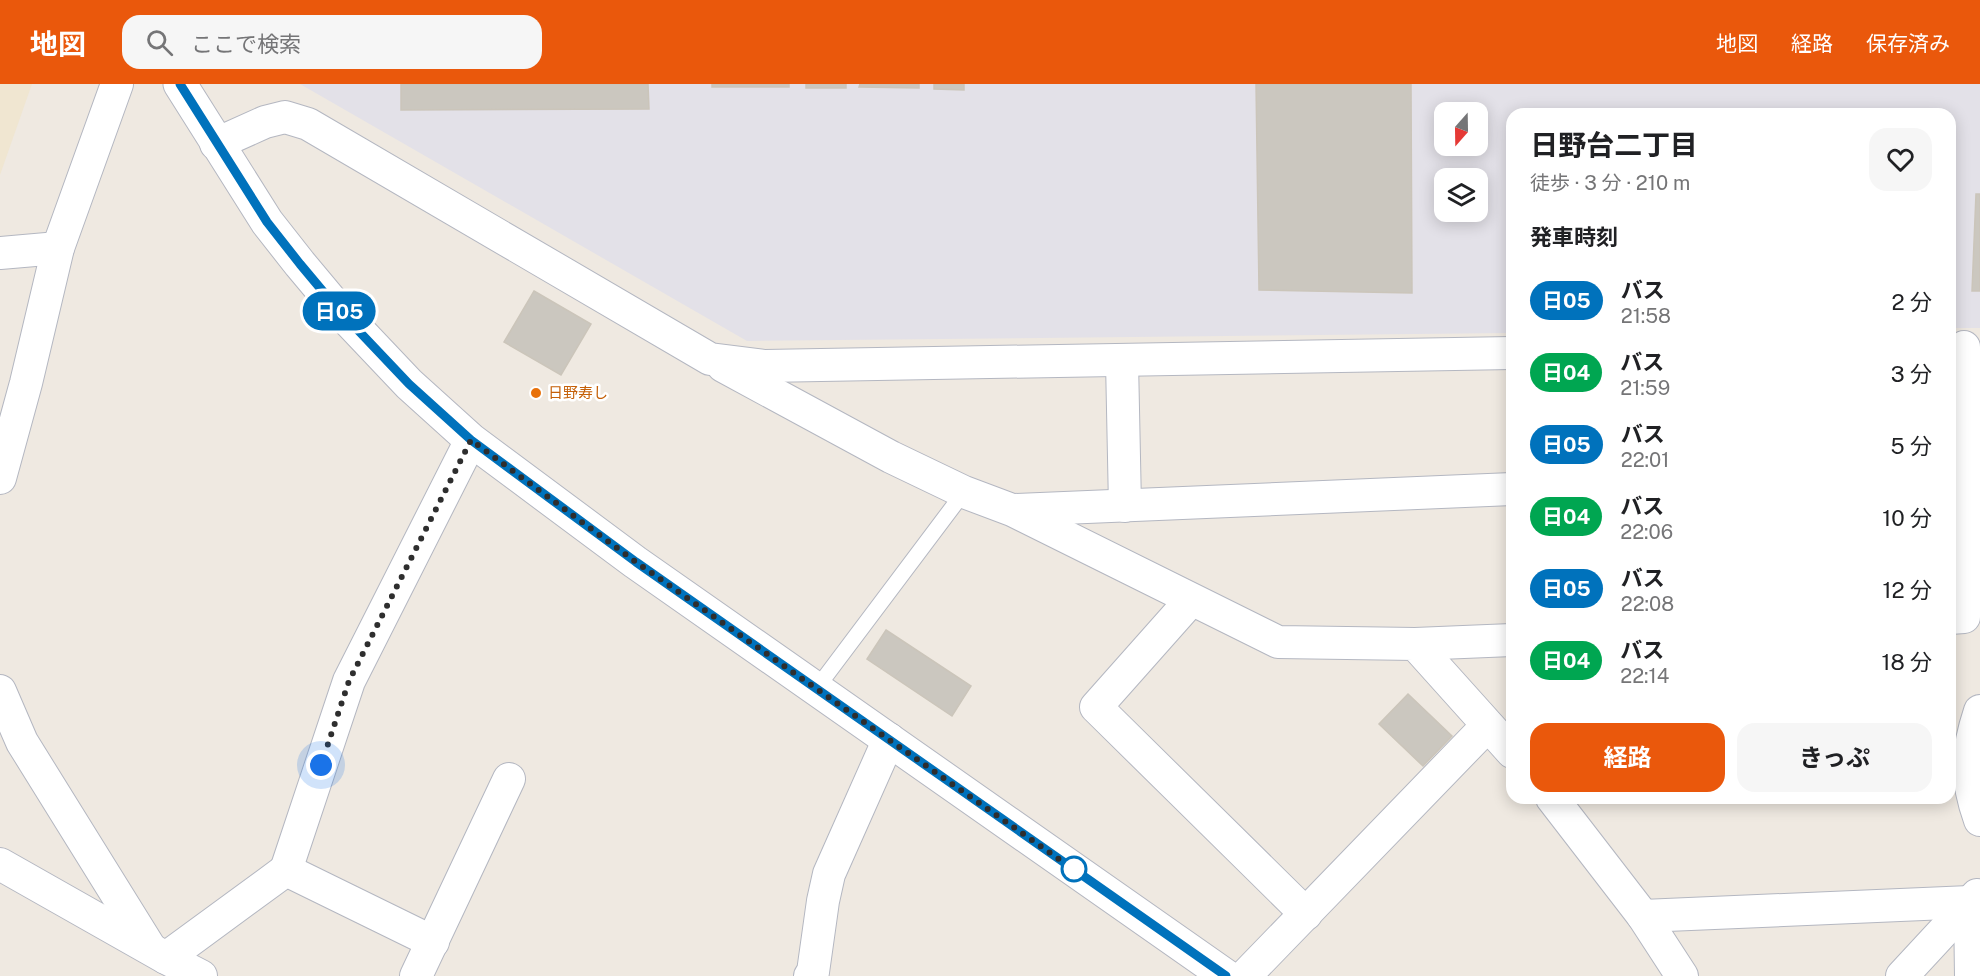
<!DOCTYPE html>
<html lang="ja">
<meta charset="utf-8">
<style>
body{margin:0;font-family:"Public Sans","Noto Sans JP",sans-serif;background:#f6f6f6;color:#202124;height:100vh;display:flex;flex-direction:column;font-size:22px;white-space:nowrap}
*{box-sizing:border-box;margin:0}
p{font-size:20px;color:#757577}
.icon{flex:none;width:33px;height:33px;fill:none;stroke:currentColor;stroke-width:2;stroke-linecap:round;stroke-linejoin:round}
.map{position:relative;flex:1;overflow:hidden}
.drawer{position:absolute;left:1506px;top:24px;width:450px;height:696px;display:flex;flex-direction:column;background:#fff;border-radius:18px;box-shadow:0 3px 15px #0003}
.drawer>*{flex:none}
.badge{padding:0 12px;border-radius:20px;font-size:21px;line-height:39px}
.needle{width:39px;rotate:200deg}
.controls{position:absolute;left:1434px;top:18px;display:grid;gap:12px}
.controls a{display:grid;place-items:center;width:54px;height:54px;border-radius:12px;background:#fff;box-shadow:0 3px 15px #0003;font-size:30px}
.you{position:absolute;width:30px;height:30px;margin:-15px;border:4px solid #fff;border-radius:50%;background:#1a73e8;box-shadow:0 0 0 9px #1a73e833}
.map>.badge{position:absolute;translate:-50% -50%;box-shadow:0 0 0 3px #fff}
h2{padding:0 24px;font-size:22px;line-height:54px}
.round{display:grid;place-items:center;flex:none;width:63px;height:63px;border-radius:18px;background:#f6f6f6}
.headline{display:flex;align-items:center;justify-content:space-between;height:102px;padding:0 24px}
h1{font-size:28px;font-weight:700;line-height:45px}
.cta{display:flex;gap:12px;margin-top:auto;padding:12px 24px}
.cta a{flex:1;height:69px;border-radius:18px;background:#ea580c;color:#fff;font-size:24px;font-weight:700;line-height:69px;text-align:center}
.cta a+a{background:#f6f6f6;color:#202124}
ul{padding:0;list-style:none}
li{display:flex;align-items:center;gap:18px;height:72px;padding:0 24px}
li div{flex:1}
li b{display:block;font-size:22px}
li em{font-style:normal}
li .badge{min-width:66px;font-weight:700;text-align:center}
header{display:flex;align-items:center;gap:36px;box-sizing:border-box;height:84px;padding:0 30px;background:#ea580c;color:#fff}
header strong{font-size:28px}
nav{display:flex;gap:33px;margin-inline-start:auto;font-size:21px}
.search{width:420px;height:54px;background:#f6f6f6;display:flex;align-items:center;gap:15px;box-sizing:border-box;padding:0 21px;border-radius:18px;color:#757577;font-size:22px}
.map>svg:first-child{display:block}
.industrial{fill:#e3e1e8;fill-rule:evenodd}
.education{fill:#f0e6d1}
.building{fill:#cbc7bf;stroke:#cbc5ba;stroke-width:1.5}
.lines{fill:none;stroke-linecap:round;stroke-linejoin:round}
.service-casing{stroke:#b4b7c1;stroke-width:17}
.minor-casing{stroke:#b4b7c1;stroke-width:34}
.tertiary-casing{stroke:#b4b7c1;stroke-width:35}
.service{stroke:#fff;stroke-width:15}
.minor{stroke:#fff;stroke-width:32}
.tertiary{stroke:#fff;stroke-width:33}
.line-casing{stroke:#fff;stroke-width:14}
.line{stroke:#0072bc;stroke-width:9}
.walk{stroke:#2e2e2e;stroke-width:6;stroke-dasharray:0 10.8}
.food-dot{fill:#e8710a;stroke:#fff;stroke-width:2}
.stop-dot{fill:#fff;stroke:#0072bc;stroke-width:3}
.labels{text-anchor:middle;stroke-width:5;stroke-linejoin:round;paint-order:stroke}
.food-label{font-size:15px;fill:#c56008;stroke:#fff;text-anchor:start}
</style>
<header>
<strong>地図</strong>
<div class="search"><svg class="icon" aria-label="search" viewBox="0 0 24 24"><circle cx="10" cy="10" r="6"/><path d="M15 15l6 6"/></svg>ここで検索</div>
<nav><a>地図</a><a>経路</a><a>保存済み</a></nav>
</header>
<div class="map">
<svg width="1980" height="892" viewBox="0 0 1980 892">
<rect width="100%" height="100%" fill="#efe9e1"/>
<!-- industrial -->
<path class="industrial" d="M300 0H1980V244H1950V30H1512V249L747 257ZM1444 28H1478V62H1444ZM1444 94H1478V128H1444Z"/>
<!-- education -->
<path class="education" d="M0 0H32L0 91Z"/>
<!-- building -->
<g class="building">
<path d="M401 0H648L649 25 401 26Z"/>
<rect x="712" y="0" width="77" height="3"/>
<rect x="806" y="0" width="40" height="4"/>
<path d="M860 0H919V4L859 3Z"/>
<path d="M934 0H964V6L934 5Z"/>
<path d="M1256 0H1411L1412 209 1259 206Z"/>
<path d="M1976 110H1980V207H1972Z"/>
<path d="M534 207 591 240 561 291 504 258Z"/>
<path d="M886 546 971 602 952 632 867 575Z"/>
<path d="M1408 610 1452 652 1423 682 1379 640Z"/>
</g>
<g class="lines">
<!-- service casing -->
<g class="service-casing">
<path id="service" d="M816 605 964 408"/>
</g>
<!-- minor casing -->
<g class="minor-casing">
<g id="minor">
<path d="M216 60 265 38 285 33 308 40 710 275 765 282 1512 269"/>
<path d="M0 169 58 164"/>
<path d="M1122 277 1125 422"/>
<path d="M723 282 891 373 964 408 1012 426 1278 558 1415 560 1512 668"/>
<path d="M0 394 26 299 58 164 117 0"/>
<path d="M1015 426 1512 405"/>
<path d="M1191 516 1096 623 1306 830"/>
<path d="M1950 534 1964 533V263"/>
<path d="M1415 560 1512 556"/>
<path d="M0 607 22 658 150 864"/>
<path d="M1980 627C1966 669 1965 694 1980 736"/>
<path d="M1552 714 1643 832 1682 892"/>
<path d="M0 780 166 874 201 892"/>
<path d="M286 786 349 597 471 356"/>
<path d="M1643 832 1970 818 1971 892"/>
<path d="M166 874 286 786 433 858"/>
<path d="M416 892 509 695"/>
<path d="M810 892 813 888 823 817 829 790 889 655"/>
<path d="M1245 892 1487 642"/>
<path d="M1902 892 1977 811"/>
</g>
</g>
<!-- tertiary casing -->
<g class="tertiary-casing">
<path id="tertiary" d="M180 0 267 138 300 180 336 223 409 300 471 356 635 478 1226 892"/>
</g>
<!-- service -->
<use href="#service" class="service"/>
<!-- minor -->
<use href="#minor" class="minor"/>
<!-- tertiary -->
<use href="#tertiary" class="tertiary"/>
</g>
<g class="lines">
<!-- line casing -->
<g class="line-casing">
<path id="line" d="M180 0 267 138 300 180 336 223 409 300 471 356 636 478 1226 892"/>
</g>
<!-- line -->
<use href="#line" class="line"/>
<!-- walk -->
<path class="walk" d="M321 681 349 597 471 356 636 478 1076 787 1074 785"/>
</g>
<!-- markers -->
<circle class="food-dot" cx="536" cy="309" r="6"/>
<circle class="stop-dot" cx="1074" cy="785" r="12"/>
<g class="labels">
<!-- food labels -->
<g class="food-label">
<text x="548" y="314">日野寿し</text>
</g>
</g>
</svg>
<div class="controls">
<a><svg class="needle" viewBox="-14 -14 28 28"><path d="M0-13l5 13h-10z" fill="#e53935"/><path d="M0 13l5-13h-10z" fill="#757577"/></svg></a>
<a><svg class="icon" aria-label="layers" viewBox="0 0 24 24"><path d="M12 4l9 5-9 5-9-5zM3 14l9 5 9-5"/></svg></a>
</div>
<div class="you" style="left:321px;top:681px"></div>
<b class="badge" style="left:339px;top:227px;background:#0072bc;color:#fff">日05</b>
<section class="drawer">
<div class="headline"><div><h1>日野台二丁目</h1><p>徒歩 · 3 分 · 210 m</p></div><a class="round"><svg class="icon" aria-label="heart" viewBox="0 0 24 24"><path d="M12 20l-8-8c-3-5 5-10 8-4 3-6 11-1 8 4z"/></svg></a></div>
<h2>発車時刻</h2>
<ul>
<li><span class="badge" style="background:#0072bc;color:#fff">日05</span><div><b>バス</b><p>21:58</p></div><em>2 分</em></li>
<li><span class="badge" style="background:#00a651;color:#fff">日04</span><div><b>バス</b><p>21:59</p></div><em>3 分</em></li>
<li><span class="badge" style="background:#0072bc;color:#fff">日05</span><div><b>バス</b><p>22:01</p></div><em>5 分</em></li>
<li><span class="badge" style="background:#00a651;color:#fff">日04</span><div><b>バス</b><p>22:06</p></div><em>10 分</em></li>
<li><span class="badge" style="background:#0072bc;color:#fff">日05</span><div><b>バス</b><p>22:08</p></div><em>12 分</em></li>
<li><span class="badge" style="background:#00a651;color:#fff">日04</span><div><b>バス</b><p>22:14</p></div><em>18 分</em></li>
</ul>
<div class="cta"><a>経路</a><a>きっぷ</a></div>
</section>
</div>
